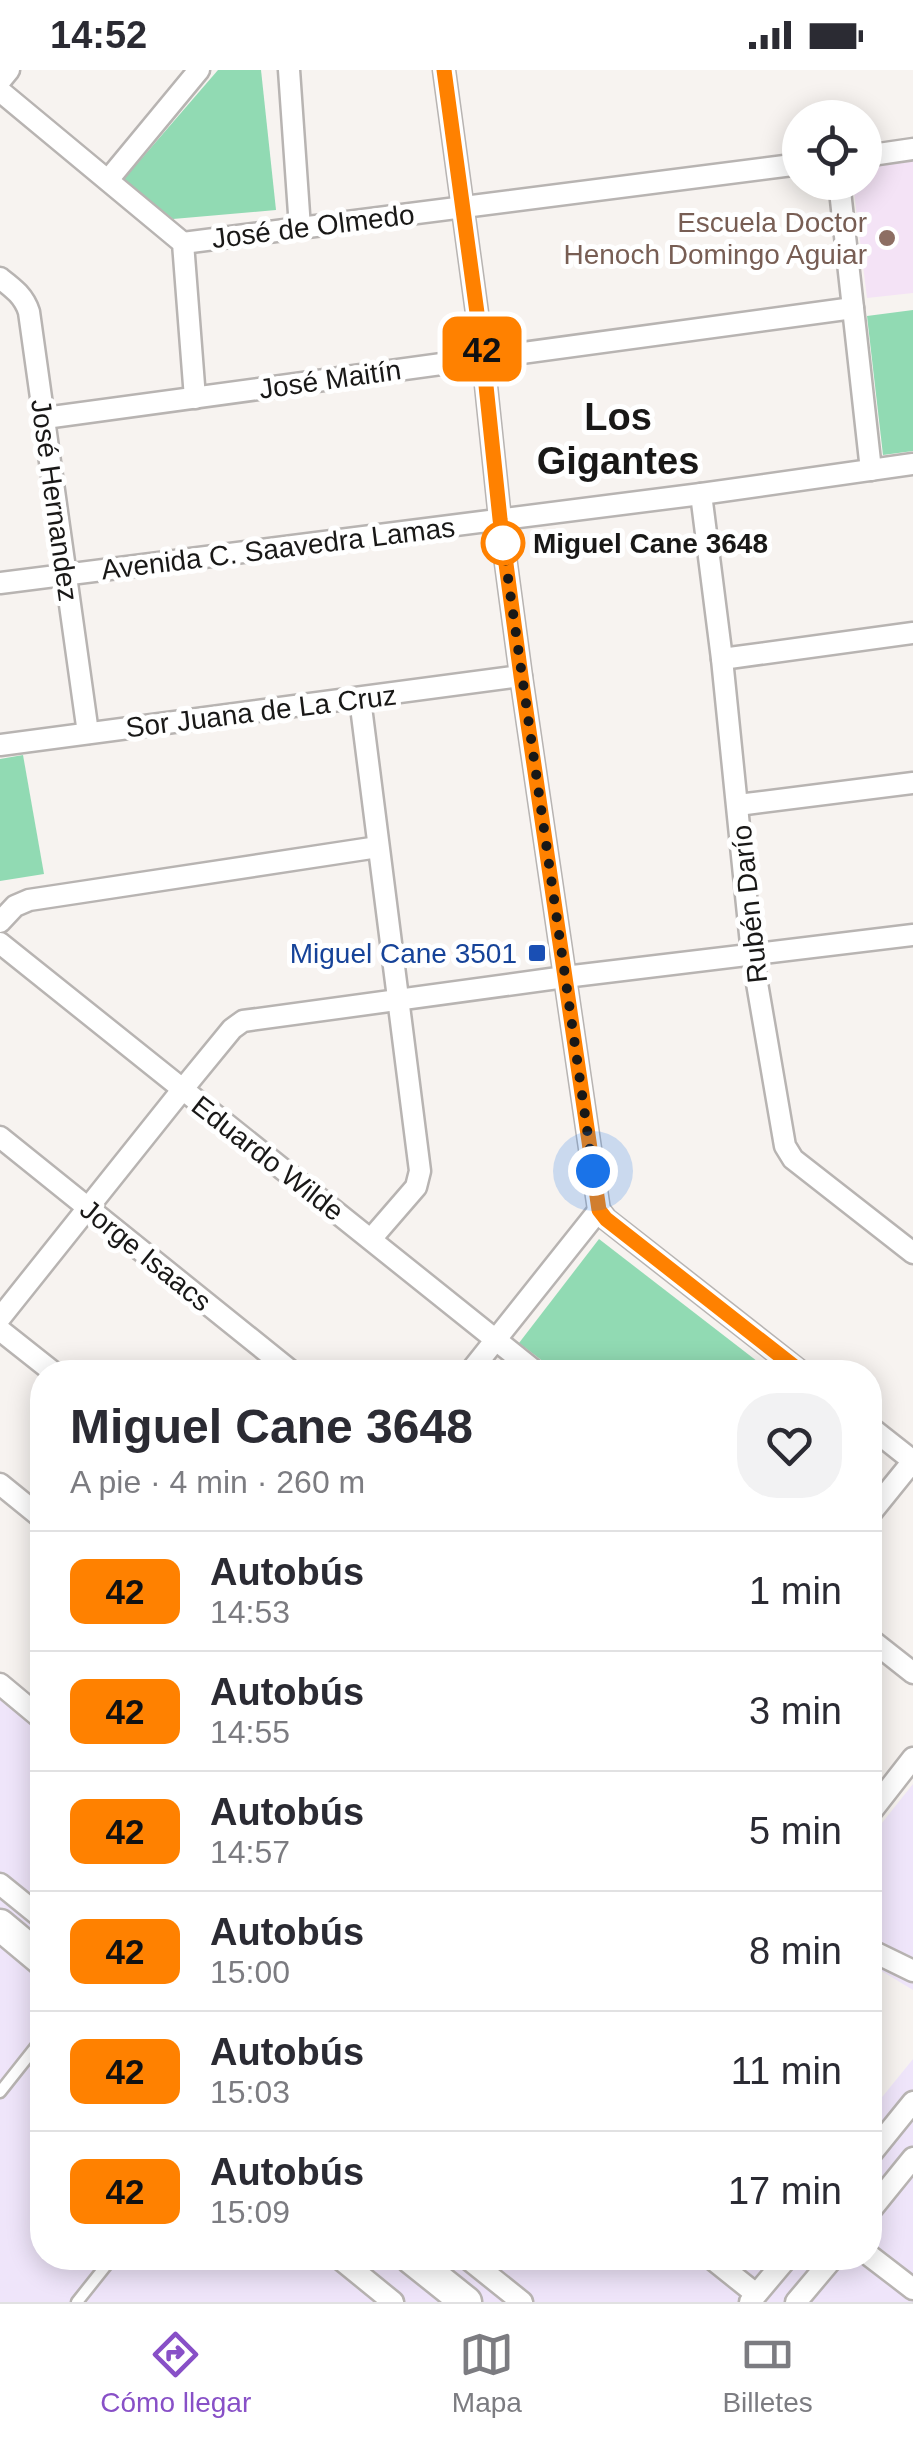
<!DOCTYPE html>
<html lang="es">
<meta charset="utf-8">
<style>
body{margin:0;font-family:Helvetica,sans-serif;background:#f2f2f3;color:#2b2b33;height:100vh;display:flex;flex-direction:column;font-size:38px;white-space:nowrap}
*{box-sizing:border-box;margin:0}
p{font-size:32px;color:#7c7c81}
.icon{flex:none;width:55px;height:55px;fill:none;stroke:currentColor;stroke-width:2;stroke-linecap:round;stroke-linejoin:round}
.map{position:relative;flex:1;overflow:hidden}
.details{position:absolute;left:30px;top:1290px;width:852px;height:910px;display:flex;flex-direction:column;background:#fff;border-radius:40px;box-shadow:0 5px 25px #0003}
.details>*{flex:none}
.badge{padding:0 20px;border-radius:15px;font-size:35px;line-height:65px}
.buttons{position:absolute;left:782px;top:30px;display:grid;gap:20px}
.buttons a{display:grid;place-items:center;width:100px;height:100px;border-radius:50%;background:#fff;box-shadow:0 5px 25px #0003;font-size:50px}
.you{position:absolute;width:50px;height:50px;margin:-25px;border:8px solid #fff;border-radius:50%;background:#1a73e8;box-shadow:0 0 0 15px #1a73e833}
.map>.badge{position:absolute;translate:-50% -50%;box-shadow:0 0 0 5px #fff}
.round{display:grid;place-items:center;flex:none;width:105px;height:105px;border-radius:40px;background:#f2f2f3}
.headline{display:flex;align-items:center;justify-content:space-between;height:170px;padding:0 40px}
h1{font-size:48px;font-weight:700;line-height:75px}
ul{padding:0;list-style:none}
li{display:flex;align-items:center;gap:30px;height:120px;padding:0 40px;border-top:2px solid #e1e1e2}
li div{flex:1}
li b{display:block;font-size:38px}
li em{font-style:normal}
li .badge{min-width:110px;font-weight:700;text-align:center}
.status{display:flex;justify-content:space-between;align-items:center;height:70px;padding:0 50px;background:#fff;direction:ltr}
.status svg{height:28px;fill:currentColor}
.dock{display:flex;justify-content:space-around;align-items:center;height:140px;border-top:2px solid #e1e1e2;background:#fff;font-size:28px;color:#7c7c81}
.dock a{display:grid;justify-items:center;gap:5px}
.dock .active{color:#8850c7}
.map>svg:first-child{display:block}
.industrial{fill:#efe5fa}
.education{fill:#f4e3f6}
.green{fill:#91dab3}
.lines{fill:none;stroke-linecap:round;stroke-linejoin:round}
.lane-casing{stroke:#b8b4b2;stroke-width:15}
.street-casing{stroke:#b8b4b2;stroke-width:25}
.primary-casing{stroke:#b8b4b2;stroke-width:35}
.lane{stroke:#fff;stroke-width:10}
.street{stroke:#fff;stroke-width:20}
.primary{stroke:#fff;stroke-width:30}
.line-casing{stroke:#fff;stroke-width:22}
.line{stroke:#ff8100;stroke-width:15}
.walk{stroke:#191817;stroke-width:10;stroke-dasharray:0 18}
.education-dot{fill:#8d6e63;stroke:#fff;stroke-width:4}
.stop-dot{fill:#fff;stroke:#ff8100;stroke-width:5}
.transit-dot{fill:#1a4fb4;stroke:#fff;stroke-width:4}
.labels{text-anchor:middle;stroke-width:10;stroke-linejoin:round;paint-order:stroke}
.education-label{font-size:28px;fill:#785e54;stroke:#fff;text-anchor:end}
.street-label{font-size:28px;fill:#191817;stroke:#fff}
.stop-label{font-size:28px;font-weight:bold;fill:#191817;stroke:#fff;text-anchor:start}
.transit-label{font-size:28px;fill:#164399;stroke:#fff;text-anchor:end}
.district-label{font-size:38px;font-weight:bold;fill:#191817;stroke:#fff}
</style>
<div class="status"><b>14:52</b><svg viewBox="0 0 49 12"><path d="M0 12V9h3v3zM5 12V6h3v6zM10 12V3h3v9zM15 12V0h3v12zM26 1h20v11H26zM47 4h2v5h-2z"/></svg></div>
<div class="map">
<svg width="913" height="2232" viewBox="0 0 913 2232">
<rect width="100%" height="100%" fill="#f7f3f0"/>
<!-- industrial -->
<g class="industrial">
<path d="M0 1625 42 1658V2188H870V2042L913 1989V2232H0Z"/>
<path d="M913 1714V1920L870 1894V1768Z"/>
</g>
<!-- education -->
<path class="education" d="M913 90V223L867 228 853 113 865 112V95Z"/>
<!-- green -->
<g class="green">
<path d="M218 0H261L276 140 173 149 123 110Z"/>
<path d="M913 240V381L883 385 867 246Z"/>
<path d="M23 685 44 804 0 811V689Z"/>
<path d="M599 1169 771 1302H557L519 1273Z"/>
</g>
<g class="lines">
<!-- lane casing -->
<g class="lane-casing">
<g id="lane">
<path d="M0 2022 42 1969"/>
<path d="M77 2232 112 2188"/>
</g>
</g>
<!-- street casing -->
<g class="street-casing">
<g id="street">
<path d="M289 0 300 158"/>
<path d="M444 0 483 287 500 449 521 606 599 1140 606 1149 801 1302"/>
<path d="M0 11 9 0"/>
<path d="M0 21 183 173 195 328"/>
<path d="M865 86 913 79"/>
<path d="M108 110 199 0"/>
<path d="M839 112 871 400"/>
<path d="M183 173 800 94"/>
<path d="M0 208C13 218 24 226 29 242L88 663"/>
<path d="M45 348 853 238"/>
<path d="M701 424 722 589 752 884 785 1076 793 1089 913 1183"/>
<path d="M0 513 701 424 913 394"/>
<path d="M722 589 913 563"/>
<path d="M360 629 420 1101 416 1117 371 1169"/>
<path d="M0 675 521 606"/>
<path d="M738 735 913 713"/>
<path d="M0 852 15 836 29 830 378 777"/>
<path d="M0 873 536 1302"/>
<path d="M0 1067 292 1302"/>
<path d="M0 1248 182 1020 232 959 243 951 565 907 913 865"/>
<path d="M0 1260 53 1302"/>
<path d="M470 1302 599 1140"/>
<path d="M870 1357 913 1391"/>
<path d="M0 1414 42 1448"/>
<path d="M870 1444 913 1391"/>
<path d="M870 1569 913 1603"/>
<path d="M0 1614 42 1649"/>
<path d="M870 1743 913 1688"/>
<path d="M0 1814 42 1848"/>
<path d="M870 1880 913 1901"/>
<path d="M870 2085 913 2032"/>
<path d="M870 2141 913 2088"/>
<path d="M870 2186 913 2219"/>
<path d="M339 2188 393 2232"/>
<path d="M467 2188 522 2232"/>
<path d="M711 2188 756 2224"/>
<path d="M750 2232 787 2188"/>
<path d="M796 2232 833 2188"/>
</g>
</g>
<!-- primary casing -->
<g class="primary-casing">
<g id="primary">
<path d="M0 1855 42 1890"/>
<path d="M411 2188 466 2232"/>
</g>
</g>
<!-- lane -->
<use href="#lane" class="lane"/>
<!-- street -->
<use href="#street" class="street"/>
<!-- primary -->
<use href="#primary" class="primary"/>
</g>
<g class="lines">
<!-- line casing -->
<g class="line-casing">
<path id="line" d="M444 0 483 287 500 449 521 606 599 1140 606 1149 801 1302"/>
</g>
<!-- line -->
<use href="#line" class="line"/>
<!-- walk -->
<path class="walk" d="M503 473 593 1101"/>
</g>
<!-- markers -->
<circle class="education-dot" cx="887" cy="168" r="10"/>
<circle class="stop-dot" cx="503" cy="473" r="20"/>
<rect class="transit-dot" x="527" y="873" width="20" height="20" rx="5"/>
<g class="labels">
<!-- education labels -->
<g class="education-label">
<text x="867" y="162">Escuela Doctor<tspan x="867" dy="32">Henoch Domingo Aguiar</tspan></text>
</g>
<!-- street labels -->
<g class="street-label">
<text transform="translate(313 156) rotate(-7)" y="10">José de Olmedo</text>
<text transform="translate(330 309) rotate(-8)" y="10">José Maitín</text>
<text transform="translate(55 430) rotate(82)" y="10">José Hernandez</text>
<text transform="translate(278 478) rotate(-7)" y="10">Avenida C. Saavedra Lamas</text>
<text transform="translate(261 641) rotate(-7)" y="10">Sor Juana de La Cruz</text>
<text transform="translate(749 834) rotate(-96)" y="10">Rubén Darío</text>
<text transform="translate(268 1088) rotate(38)" y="10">Eduardo Wilde</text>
<text transform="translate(146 1185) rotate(39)" y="10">Jorge Isaacs</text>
</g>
<!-- stop labels -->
<g class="stop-label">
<text x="533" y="483">Miguel Cane 3648</text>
</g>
<!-- transit labels -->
<g class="transit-label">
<text x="517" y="893">Miguel Cane 3501</text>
</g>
<!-- district labels -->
<g class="district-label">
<text x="618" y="360">Los<tspan x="618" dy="44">Gigantes</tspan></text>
</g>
</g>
</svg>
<div class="buttons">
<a><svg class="icon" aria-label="locate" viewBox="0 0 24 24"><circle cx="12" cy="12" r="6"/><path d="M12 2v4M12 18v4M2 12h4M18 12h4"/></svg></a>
</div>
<div class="you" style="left:593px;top:1101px"></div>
<b class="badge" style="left:482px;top:279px;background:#ff8100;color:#111">42</b>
<section class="details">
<div class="headline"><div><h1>Miguel Cane 3648</h1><p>A pie · 4 min · 260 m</p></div><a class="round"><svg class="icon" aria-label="heart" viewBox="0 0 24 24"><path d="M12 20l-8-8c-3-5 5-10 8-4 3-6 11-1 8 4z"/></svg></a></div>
<ul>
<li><span class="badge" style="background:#ff8100;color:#111">42</span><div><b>Autobús</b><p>14:53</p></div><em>1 min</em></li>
<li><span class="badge" style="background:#ff8100;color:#111">42</span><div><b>Autobús</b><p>14:55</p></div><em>3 min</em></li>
<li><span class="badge" style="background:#ff8100;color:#111">42</span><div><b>Autobús</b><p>14:57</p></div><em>5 min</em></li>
<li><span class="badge" style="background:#ff8100;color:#111">42</span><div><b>Autobús</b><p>15:00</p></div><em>8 min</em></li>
<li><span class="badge" style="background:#ff8100;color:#111">42</span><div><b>Autobús</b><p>15:03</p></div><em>11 min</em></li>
<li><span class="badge" style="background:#ff8100;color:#111">42</span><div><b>Autobús</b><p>15:09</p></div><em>17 min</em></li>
</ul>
</section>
</div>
<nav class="dock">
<a class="active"><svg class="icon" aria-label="directions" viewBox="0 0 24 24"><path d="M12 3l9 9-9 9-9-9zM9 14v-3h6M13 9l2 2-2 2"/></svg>Cómo llegar</a>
<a><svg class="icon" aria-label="map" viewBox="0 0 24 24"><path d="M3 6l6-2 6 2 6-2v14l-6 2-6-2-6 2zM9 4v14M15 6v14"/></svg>Mapa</a>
<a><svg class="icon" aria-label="tickets" viewBox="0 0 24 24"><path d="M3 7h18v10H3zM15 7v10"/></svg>Billetes</a>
</nav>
